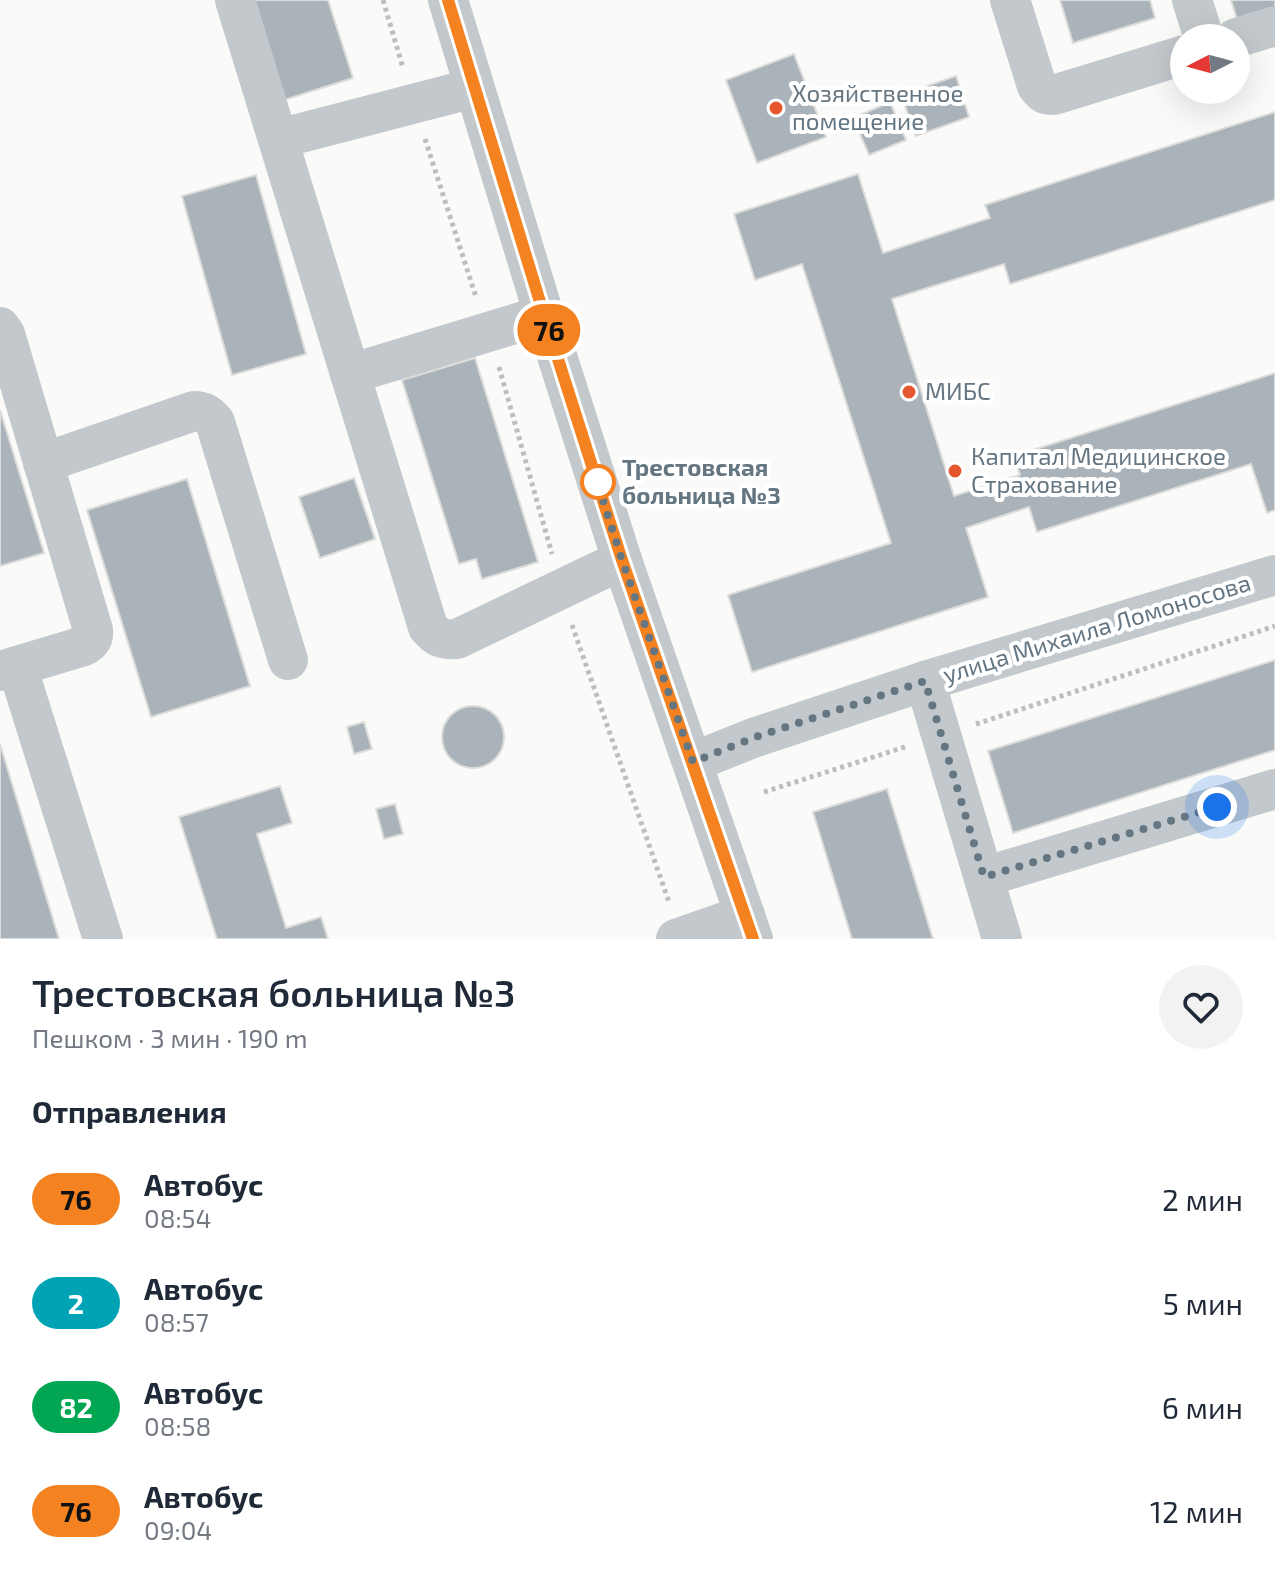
<!DOCTYPE html>
<html lang="ru">
<meta charset="utf-8">
<style>
body{margin:0;font-family:"Exo 2",sans-serif;background:#f2f2f3;color:#1f2937;height:100vh;display:flex;flex-direction:column;font-size:30px;white-space:nowrap}
*{box-sizing:border-box;margin:0}
p{font-size:26px;color:#747a83}
.icon{flex:none;width:44px;height:44px;fill:none;stroke:currentColor;stroke-width:2;stroke-linecap:round;stroke-linejoin:round}
.map{position:relative;height:939px;overflow:hidden}
.drawer{display:flex;flex-direction:column;background:#fff;flex:1}
.drawer>*{flex:none}
.badge{padding:0 16px;border-radius:26px;font-size:28px;line-height:52px}
.needle{width:52px;rotate:264deg}
.buttons{position:absolute;left:1170px;top:24px;display:grid;gap:16px}
.buttons a{display:grid;place-items:center;width:80px;height:80px;border-radius:50%;background:#fff;box-shadow:0 8px 32px #0002;font-size:40px}
.you{position:absolute;width:40px;height:40px;margin:-20px;border:6px solid #fff;border-radius:50%;background:#1a73e8;box-shadow:0 0 0 12px #1a73e833}
.map>.badge{position:absolute;translate:-50% -50%;box-shadow:0 0 0 4px #fff}
h2{padding:0 32px;font-size:30px;line-height:72px}
.round{display:grid;place-items:center;flex:none;width:84px;height:84px;border-radius:42px;background:#f2f2f3}
.headline{display:flex;align-items:center;justify-content:space-between;height:136px;padding:0 32px}
h1{font-size:38px;font-weight:600;line-height:60px}
ul{padding:0;list-style:none}
li{display:flex;align-items:center;gap:24px;height:104px;padding:0 32px}
li div{flex:1}
li b{display:block;font-size:30px}
li em{font-style:normal}
li .badge{min-width:88px;font-weight:700;text-align:center}
.map>svg:first-child{display:block}
.building{fill:#aab3b9;stroke:#dcdcda;stroke-width:2}
.lines{fill:none;stroke-linecap:round;stroke-linejoin:round}
.path{stroke:#bbbfc2;stroke-width:5;stroke-dasharray:4 4;stroke-linecap:butt}
.minor{stroke:#c3c8cc;stroke-width:40}
.line-casing{stroke:#fff;stroke-width:18}
.line{stroke:#f58220;stroke-width:12}
.walk{stroke:#657683;stroke-width:8;stroke-dasharray:0 14.4}
.poi-dot{fill:#e4572e;stroke:#fff;stroke-width:3}
.stop-dot{fill:#fff;stroke:#f58220;stroke-width:4}
.labels{text-anchor:middle;stroke-width:8;stroke-linejoin:round;paint-order:stroke}
.poi-label{font-size:24px;fill:#657683;stroke:#fff;text-anchor:start}
.stop-label{font-size:24px;font-weight:bold;fill:#657683;stroke:#fff;text-anchor:start}
.street-label{font-size:24px;fill:#657683;stroke:#fff}
</style>
<div class="map">
<svg width="1275" height="939" viewBox="0 0 1275 939">
<rect width="100%" height="100%" fill="#fafaf8"/>
<!-- building -->
<g class="building">
<path d="M252 0H328L353 78 284 100Z"/>
<path d="M1060 0H1150L1155 18 1073 43Z"/>
<path d="M1231 0H1275V10L1238 22Z"/>
<path d="M794 54 826 137 757 163 726 80Z"/>
<path d="M956 76 969 117 916 136 901 95Z"/>
<path d="M890 102 906 140 869 155 853 118Z"/>
<path d="M1275 112V200L1010 284 1004 264 892 299 954 496 1020 475 1014 456 1275 373V510L1267 513 1251 464 1037 532 1029 507 966 528 988 597 752 672 728 595 891 543 802 264 755 280 734 214 858 174 883 253 990 218 985 205Z"/>
<path d="M256 175 306 354 232 375 182 196Z"/>
<path d="M475 358 538 562 482 579 476 559 459 564 402 380Z"/>
<path d="M0 410 44 553 0 566Z"/>
<path d="M354 478 375 539 320 558 299 497Z"/>
<path d="M187 479 250 686 151 717 87 510Z"/>
<path d="M1275 660V750L1013 833 988 751Z"/>
<circle cx="473" cy="737" r="31"/>
<path d="M364 722 372 749 354 754 347 727Z"/>
<path d="M0 744 59 939H0Z"/>
<path d="M280 786 292 823 257 834 286 928 321 917 328 939H217L179 817Z"/>
<path d="M887 789 933 939H852L813 812Z"/>
<path d="M395 804 403 834 384 839 376 809Z"/>
</g>
<g class="lines">
<!-- path -->
<g class="path">
<path d="M383 0 403 68"/>
<path d="M425 139 476 297"/>
<path d="M499 367 552 554"/>
<path d="M572 625 669 902"/>
<path d="M976 724 1275 626"/>
<path d="M764 792 905 747"/>
</g>
<!-- minor -->
<g class="minor">
<path d="M235 0 428 627C437 638 443 640 457 639L622 560"/>
<path d="M448 0 544 315 622 560 753 939"/>
<path d="M1010 0 1037 86C1043 94 1047 97 1057 94L1184 55"/>
<path d="M1192 0 1204 38"/>
<path d="M1236 38 1275 26"/>
<path d="M278 139 474 88"/>
<path d="M0 327 5 334 93 630C94 638 91 642 84 646L17 666"/>
<path d="M350 374 544 315"/>
<path d="M43 463 194 411C204 411 209 415 215 422L288 660"/>
<path d="M0 671 17 666 103 939"/>
<path d="M925 681 1002 939"/>
<path d="M693 762 753 738 925 681 1275 575"/>
<path d="M984 877 1275 789"/>
<path d="M676 939 745 915"/>
</g>
</g>
<g class="lines">
<!-- line casing -->
<g class="line-casing">
<path id="line" d="M448 0 544 315 622 560 753 939"/>
</g>
<!-- line -->
<use href="#line" class="line"/>
<!-- walk -->
<path class="walk" d="M598 482 596 478 622 560 693 762 753 738 925 681 984 877 1217 807"/>
</g>
<!-- markers -->
<g class="poi-dot">
<circle cx="776" cy="108" r="8"/>
<circle cx="909" cy="392" r="8"/>
<circle cx="955" cy="471" r="8"/>
</g>
<circle class="stop-dot" cx="598" cy="482" r="16"/>
<g class="labels">
<!-- poi labels -->
<g class="poi-label">
<text x="792" y="102">Хозяйственное<tspan x="792" dy="28">помещение</tspan></text>
<text x="925" y="400">МИБС</text>
<text x="971" y="465">Капитал Медицинское<tspan x="971" dy="28">Страхование</tspan></text>
</g>
<!-- stop labels -->
<g class="stop-label">
<text x="622" y="476">Трестовская<tspan x="622" dy="28">больница №3</tspan></text>
</g>
<!-- street labels -->
<g class="street-label">
<text transform="translate(1097 629) rotate(-17)" y="8">улица Михаила Ломоносова</text>
</g>
</g>
</svg>
<div class="buttons">
<a><svg class="needle" viewBox="-14 -14 28 28"><path d="M0-13l5 13h-10z" fill="#e53935"/><path d="M0 13l5-13h-10z" fill="#747a83"/></svg></a>
</div>
<div class="you" style="left:1217px;top:807px"></div>
<b class="badge" style="left:549px;top:330px;background:#f58220;color:#111">76</b>
</div>
<section class="drawer">
<div class="headline"><div><h1>Трестовская больница №3</h1><p>Пешком · 3 мин · 190 m</p></div><a class="round"><svg class="icon" aria-label="heart" viewBox="0 0 24 24"><path d="M12 20l-8-8c-3-5 5-10 8-4 3-6 11-1 8 4z"/></svg></a></div>
<h2>Отправления</h2>
<ul>
<li><span class="badge" style="background:#f58220;color:#111">76</span><div><b>Автобус</b><p>08:54</p></div><em>2 мин</em></li>
<li><span class="badge" style="background:#00a3b4;color:#fff">2</span><div><b>Автобус</b><p>08:57</p></div><em>5 мин</em></li>
<li><span class="badge" style="background:#00a651;color:#fff">82</span><div><b>Автобус</b><p>08:58</p></div><em>6 мин</em></li>
<li><span class="badge" style="background:#f58220;color:#111">76</span><div><b>Автобус</b><p>09:04</p></div><em>12 мин</em></li>
</ul>
</section>
